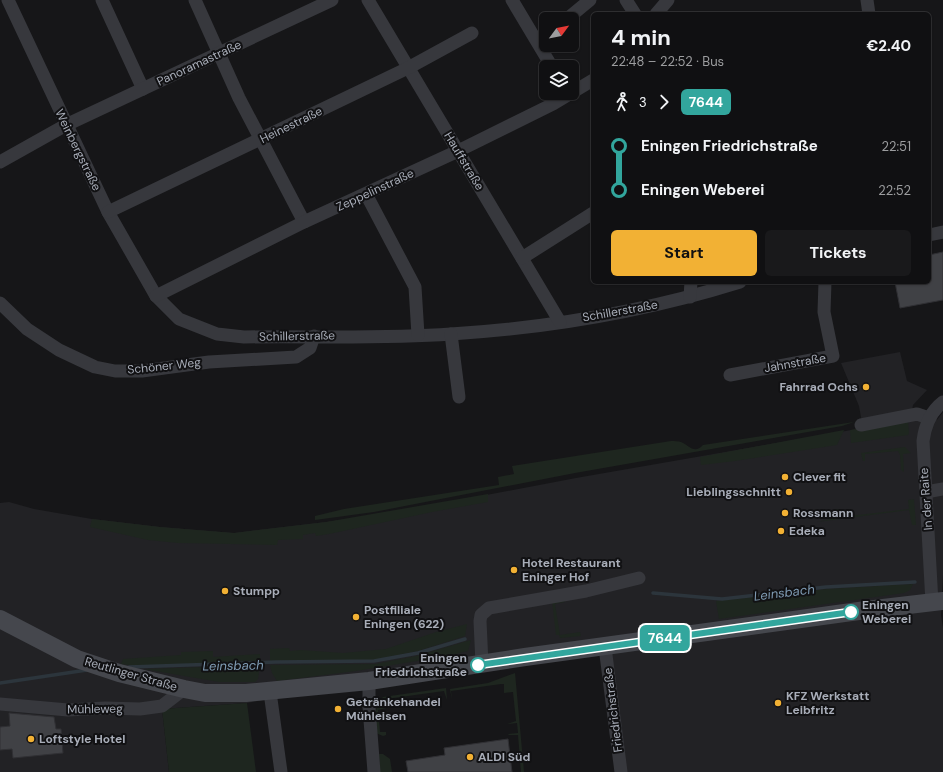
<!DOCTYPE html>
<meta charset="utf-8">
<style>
body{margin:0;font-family:"DM Sans",sans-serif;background:#19191b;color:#f1f3f6;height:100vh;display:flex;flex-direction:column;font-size:15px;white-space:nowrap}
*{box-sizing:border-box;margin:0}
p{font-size:13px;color:#9c9d9f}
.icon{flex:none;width:22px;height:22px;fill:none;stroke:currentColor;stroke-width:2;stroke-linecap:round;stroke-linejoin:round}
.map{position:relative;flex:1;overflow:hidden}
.panel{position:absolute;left:591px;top:12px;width:340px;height:272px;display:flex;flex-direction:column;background:#101012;border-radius:6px;box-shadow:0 1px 3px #0004,0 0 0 1px #303032}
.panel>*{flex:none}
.badge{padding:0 8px;border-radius:6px;font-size:14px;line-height:26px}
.needle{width:26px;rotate:58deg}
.buttons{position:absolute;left:539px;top:12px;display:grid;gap:8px}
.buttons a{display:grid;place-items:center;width:40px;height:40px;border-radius:6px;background:#101012;box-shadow:0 1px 3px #0004,0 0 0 1px #303032;font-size:20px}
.map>.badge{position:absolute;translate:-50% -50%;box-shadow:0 0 0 2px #fff}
.legs{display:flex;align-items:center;gap:6px;height:44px;padding:0 20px;font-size:13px}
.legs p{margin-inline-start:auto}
.summary{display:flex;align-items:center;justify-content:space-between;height:68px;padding:0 20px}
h1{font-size:22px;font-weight:700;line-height:30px}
.button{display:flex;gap:8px;margin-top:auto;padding:8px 20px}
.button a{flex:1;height:46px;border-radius:6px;background:#f2b134;color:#111;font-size:16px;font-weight:700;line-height:46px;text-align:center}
.button a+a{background:#19191b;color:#f1f3f6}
ul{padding:0 20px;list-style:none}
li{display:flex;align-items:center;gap:14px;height:44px;font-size:15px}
li i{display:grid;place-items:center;width:6px;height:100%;margin:0 5px;background:currentColor}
li i::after{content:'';width:10px;height:10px;margin:-5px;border:3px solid;border-radius:50%;background:#101012}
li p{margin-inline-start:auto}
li:first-child i{background:linear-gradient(#0000 50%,currentColor 0)}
li:last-child i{background:linear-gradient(currentColor 50%,#0000 0)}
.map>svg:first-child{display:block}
.built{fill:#222225}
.green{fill:#1e261f}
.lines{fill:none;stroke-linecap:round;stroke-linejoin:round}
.stream{stroke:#2c353c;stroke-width:3.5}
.building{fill:#404145;stroke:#303034}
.minor{stroke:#37383d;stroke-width:13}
.secondary{stroke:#45474d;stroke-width:18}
.line-1-casing{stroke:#fff;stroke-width:9}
.line-1{stroke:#32a69d;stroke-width:6}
.poi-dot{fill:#f2b134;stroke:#111113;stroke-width:1.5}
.stop-1-dot{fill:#fff;stroke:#32a69d;stroke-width:2}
.labels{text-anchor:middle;stroke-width:4;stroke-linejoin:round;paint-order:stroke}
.street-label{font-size:12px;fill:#a8adb8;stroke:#111113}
.poi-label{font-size:12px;font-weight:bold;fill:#a8adb8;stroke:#111113;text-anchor:start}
.stop-label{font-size:12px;font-weight:bold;fill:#a8adb8;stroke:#111113;text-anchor:start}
.water-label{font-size:13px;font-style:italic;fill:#7f9bb3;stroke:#111113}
</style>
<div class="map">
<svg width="943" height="772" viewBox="0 0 943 772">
<rect width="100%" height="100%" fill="#161618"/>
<!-- built -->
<path class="built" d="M900 352 907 381 927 390 913 405 912 410 929 415 937 420 943 412V575L941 615 943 628V772H626L609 650 371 679 247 703 162 709 169 772H0V503L9 502 34 509 92 519 160 527 234 533 326 522 403 511 576 478 863 428 859 406 841 363Z"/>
<!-- green -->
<g class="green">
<path d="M908 421 909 433 908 435 851 443 850 430Z"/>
<path d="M854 422 842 426 575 473 374 512 315 520V516L344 509 499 485 498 477 514 474 512 466 671 441C674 441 678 441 681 442 689 445 694 455 703 445Z"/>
<path d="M844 430 837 445 735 461 701 465 700 457Z"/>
<path d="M905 447 911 453 903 454 904 472 901 470 900 455 898 451 865 454V461H863L861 453Z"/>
<path d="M488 494V502L432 512 329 534 316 536 315 533 303 535V539L278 540 277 545 178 543 148 540 90 527 92 519 160 527 234 533 326 522Z"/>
<path d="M914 499 916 525H912L909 510 817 522 835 518 834 509H840L841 517 909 509 908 500Z"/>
<path d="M913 584 910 590 904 593 719 619 716 601 826 589Z"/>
<path d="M564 599 565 602 555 604 560 635 580 632 581 636 560 638 559 635H556L552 601Z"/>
<path d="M467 624 465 636 418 651 374 660 270 661V649L289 648 290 651 301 650 343 653 386 649 436 632Z"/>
<path d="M471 640 468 651 447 656 356 671 277 681 272 673 270 665 375 664 416 656Z"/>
<path d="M213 651V657L260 654V662L137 666 121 664 123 659 181 655V652Z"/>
<path d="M260 665 258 679 255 682H219L144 669Z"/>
<path d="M515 673 524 772H521L518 735H509L508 734 518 733 517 723 507 724 516 721 513 692 504 693V684H501L451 691 452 700 450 689 488 683Z"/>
<path d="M446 688 447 700 444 691 386 699V708L378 710 380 732H386V735L383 736 376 733C376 719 373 707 383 697Z"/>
<path d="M247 703 256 772H169L162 709Z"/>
<path d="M379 754H383L390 759 392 772H380Z"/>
</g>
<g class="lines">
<!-- stream -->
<g class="stream">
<path d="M653 593 722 599 826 587 915 582"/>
<path d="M129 667 276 662 374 661 418 653 465 639"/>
<path d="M0 683 87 670"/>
</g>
</g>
<!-- building -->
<g class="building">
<path d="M943 252V300L900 308 895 282H929V255Z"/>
<path d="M9 713 54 717 56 729H61L63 753 13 758 12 749 0 750V727L10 726Z"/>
<path d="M508 739 512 772H408L406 761 445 755 444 748Z"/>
</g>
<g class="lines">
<!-- minor -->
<g class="minor">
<path d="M8 0 108 212 156 296 179 319 217 334 244 337C313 336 382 339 451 334 548 328 647 311 740 282"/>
<path d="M102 0 143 89"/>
<path d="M195 0 239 98 304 222"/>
<path d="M368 0 560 322"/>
<path d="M512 0 552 67"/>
<path d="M626 0 635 14"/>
<path d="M867 0 869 14"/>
<path d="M656 14 668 0"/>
<path d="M567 19 590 0"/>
<path d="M0 162 66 125 332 0"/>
<path d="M366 194 415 287 418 335"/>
<path d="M108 212 408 68 472 33"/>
<path d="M929 235 943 232"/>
<path d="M522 258 593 213"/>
<path d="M156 296 304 222 458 151 553 104 593 80"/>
<path d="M690 297 691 282"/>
<path d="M0 303 27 329 59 350 95 367 115 371H142L209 362 296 357 310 348 314 336"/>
<path d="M451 334 459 397"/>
<path d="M730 375 833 356 824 312 825 282"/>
<path d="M861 425 917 414 929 418"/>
<path d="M926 492 943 489"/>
<path d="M932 603 923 441C925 425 930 412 943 402"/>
<path d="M605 647 621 772"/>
<path d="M482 664 480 621 481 615 489 608 586 591 639 578"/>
<path d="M369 681V707L374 772"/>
<path d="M270 692 281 772"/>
<path d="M0 704 68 710 105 708 140 709 162 706 184 689"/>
</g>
<!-- secondary -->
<path class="secondary" d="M0 619 77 659 119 673 184 689 205 693H246L369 681 525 657 866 610 943 601"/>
</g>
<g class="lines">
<!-- line-1 casing -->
<g class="line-1-casing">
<path id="line-1" d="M478 665 851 612"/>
</g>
<!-- line-1 -->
<use href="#line-1" class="line-1"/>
</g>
<!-- markers -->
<g class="poi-dot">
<circle cx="866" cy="387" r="4"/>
<circle cx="785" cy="477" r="4"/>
<circle cx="789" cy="492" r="4"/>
<circle cx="785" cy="513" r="4"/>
<circle cx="781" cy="531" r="4"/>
<circle cx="514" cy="570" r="4"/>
<circle cx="225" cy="591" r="4"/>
<circle cx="356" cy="617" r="4"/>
<circle cx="778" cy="703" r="4"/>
<circle cx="338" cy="709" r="4"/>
<circle cx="31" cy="739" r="4"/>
<circle cx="470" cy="757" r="4"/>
</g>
<g class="stop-1-dot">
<circle cx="851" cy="612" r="7"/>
<circle cx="478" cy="665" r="7"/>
</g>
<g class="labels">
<!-- street labels -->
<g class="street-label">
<text transform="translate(199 63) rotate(-25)" y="4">Panoramastraße</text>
<text transform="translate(291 125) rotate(-26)" y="4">Heinestraße</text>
<text transform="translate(78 150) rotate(64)" y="4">Weinbergstraße</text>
<text transform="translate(464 161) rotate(59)" y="4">Hauffstraße</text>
<text transform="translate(375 190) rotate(-25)" y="4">Zeppelinstraße</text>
<text transform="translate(620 311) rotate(-10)" y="4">Schillerstraße</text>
<text transform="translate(297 336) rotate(-1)" y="4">Schillerstraße</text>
<text transform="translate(795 363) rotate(-10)" y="4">Jahnstraße</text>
<text transform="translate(164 366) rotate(-6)" y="4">Schöner Weg</text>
<text transform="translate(926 499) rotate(-94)" y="4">In der Raite</text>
<text transform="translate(131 674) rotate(16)" y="4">Reutlinger Straße</text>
<text transform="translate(95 709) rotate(-1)" y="4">Mühleweg</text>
<text transform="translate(613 710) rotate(-97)" y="4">Friedrichstraße</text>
</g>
<!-- poi labels -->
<g class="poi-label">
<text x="858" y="391" text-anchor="end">Fahrrad Ochs</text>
<text x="793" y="481">Clever fit</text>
<text x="781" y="496" text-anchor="end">Lieblingsschnitt</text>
<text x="793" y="517">Rossmann</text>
<text x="789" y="535">Edeka</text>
<text x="522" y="567">Hotel Restaurant<tspan x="522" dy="14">Eninger Hof</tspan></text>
<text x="233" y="595">Stumpp</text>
<text x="364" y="614">Postfiliale<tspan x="364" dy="14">Eningen (622)</tspan></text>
<text x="786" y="700">KFZ Werkstatt<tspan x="786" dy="14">Leibfritz</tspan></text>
<text x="346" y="706">Getränkehandel<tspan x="346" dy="14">Mühleisen</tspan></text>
<text x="39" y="743">Loftstyle Hotel</text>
<text x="478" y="761">ALDI Süd</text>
</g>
<!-- stop labels -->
<g class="stop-label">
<text x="862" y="609">Eningen<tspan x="862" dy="14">Weberei</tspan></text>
<text x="467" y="662" text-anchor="end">Eningen<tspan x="467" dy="14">Friedrichstraße</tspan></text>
</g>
<!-- water labels -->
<g class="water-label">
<text transform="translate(784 592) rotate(-7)" y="5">Leinsbach</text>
<text transform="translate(233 665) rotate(-1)" y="5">Leinsbach</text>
</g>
</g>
</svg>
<div class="buttons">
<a><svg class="needle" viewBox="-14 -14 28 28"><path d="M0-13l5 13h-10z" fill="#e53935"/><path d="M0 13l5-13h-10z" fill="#9c9d9f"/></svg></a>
<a><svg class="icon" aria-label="layers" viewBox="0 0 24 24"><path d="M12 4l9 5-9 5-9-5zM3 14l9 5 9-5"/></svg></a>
</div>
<b class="badge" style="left:665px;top:638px;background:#32a69d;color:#fff">7644</b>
<section class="panel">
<div class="summary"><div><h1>4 min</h1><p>22:48 – 22:52 · Bus</p></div><b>€2.40</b></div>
<div class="legs"><svg class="icon" aria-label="walk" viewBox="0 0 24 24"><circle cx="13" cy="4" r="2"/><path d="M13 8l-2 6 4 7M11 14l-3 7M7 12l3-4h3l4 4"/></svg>3<svg class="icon" aria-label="forward" viewBox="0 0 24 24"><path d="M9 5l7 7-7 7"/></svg><b class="badge" style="background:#32a69d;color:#fff">7644</b></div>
<ul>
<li><i style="color:#32a69d"></i><b>Eningen Friedrichstraße</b><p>22:51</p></li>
<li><i style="color:#32a69d"></i><b>Eningen Weberei</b><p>22:52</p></li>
</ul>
<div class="button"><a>Start</a><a>Tickets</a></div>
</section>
</div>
